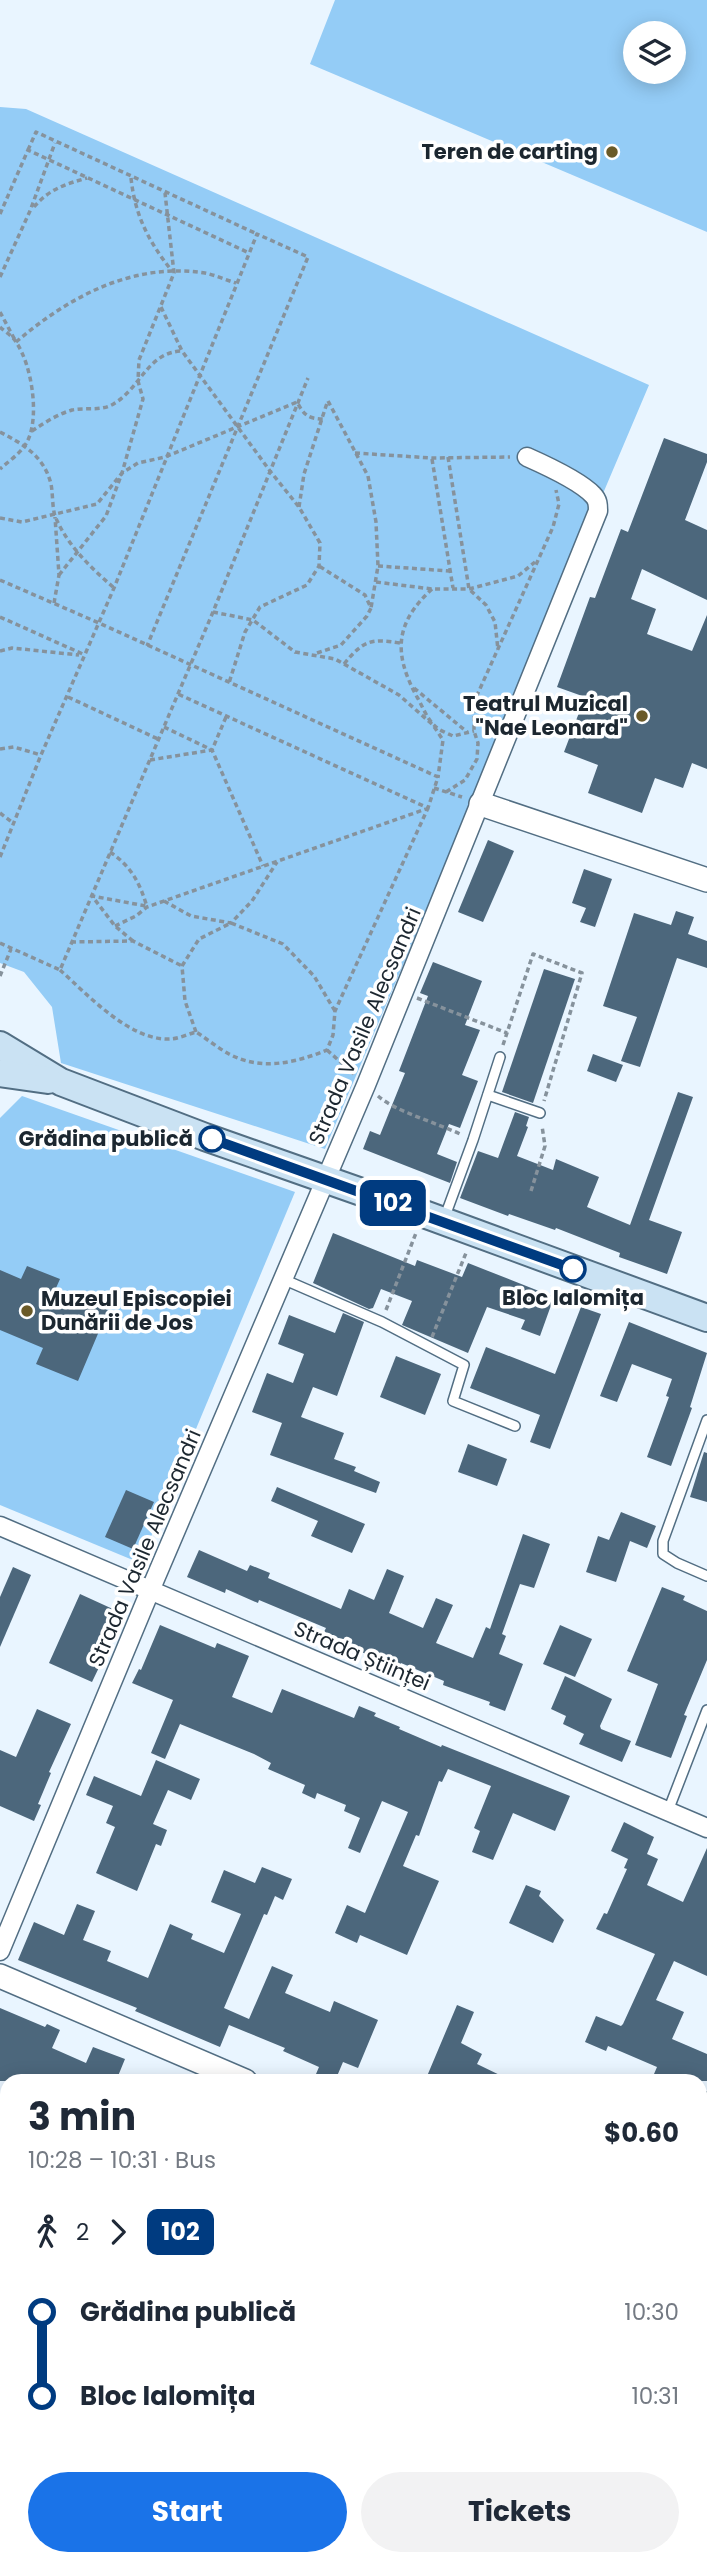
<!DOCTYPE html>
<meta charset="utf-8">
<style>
body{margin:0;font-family:Poppins,sans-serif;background:#f2f2f3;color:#1f2937;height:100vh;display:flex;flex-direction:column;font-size:26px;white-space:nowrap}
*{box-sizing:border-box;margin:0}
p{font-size:23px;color:#747a83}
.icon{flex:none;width:38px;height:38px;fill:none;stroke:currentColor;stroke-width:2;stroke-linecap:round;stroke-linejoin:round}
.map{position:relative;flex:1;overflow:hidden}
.panel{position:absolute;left:0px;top:2074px;width:707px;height:492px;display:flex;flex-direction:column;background:#fff;border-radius:21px 21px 0 0;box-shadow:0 4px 18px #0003}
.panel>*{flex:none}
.badge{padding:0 14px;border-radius:10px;font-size:24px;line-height:46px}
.tools{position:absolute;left:623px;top:21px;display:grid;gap:14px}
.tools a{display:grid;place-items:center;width:63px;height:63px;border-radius:50%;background:#fff;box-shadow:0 4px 18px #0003;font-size:35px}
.map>.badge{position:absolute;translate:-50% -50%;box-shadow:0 0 0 4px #fff}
.legs{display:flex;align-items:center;gap:10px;height:77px;padding:0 28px;font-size:23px}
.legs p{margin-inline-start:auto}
.head{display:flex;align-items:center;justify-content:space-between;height:119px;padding:0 28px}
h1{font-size:38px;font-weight:700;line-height:52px}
.cta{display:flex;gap:14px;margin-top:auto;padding:14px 28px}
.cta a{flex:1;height:80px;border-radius:42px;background:#1a73e8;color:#fff;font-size:28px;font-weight:700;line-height:80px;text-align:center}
.cta a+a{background:#f2f2f3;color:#1f2937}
ul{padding:0 28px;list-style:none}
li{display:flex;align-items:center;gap:24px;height:84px;font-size:26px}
li i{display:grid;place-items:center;width:10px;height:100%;margin:0 9px;background:currentColor}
li i::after{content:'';width:18px;height:18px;margin:-9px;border:5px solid;border-radius:50%;background:#fff}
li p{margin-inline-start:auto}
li:first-child i{background:linear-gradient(#0000 50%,currentColor 0)}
li:last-child i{background:linear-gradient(currentColor 50%,#0000 0)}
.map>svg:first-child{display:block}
.green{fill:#94ccf6;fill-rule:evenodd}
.building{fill:#4c677c}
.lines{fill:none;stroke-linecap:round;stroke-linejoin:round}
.service-casing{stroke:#526e83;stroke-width:12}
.minor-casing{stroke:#526e83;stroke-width:21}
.tertiary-casing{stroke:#526e83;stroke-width:26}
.secondary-casing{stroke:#526e83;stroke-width:30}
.path{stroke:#86929c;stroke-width:3.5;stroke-dasharray:5 3.5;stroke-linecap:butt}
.service{stroke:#fff;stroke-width:9}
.minor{stroke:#fff;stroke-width:18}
.tertiary{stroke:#fff;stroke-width:23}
.secondary{stroke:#cae2f3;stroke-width:26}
.line-1-casing{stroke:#fff;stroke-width:16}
.line-1{stroke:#003b80;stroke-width:10}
.poi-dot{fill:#6a5a28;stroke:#fff;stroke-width:2.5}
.stop-1-dot{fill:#fff;stroke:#003b80;stroke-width:3.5}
.labels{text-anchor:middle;stroke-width:7;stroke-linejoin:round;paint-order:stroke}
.poi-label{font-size:21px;font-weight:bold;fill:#1c2730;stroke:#fff;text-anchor:end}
.street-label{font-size:21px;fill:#1c2730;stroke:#fff}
.stop-label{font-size:21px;font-weight:bold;fill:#1c2730;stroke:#fff;text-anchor:end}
</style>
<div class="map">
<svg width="707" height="2565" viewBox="0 0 707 2565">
<rect width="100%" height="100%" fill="#e9f5ff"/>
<!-- green -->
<g class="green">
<path d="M335 0H707V232L310 64ZM674 33V72H635V33Z"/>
<path d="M0 107 26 109 649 385 325 1149 61 1063 52 1007 24 972 0 963Z"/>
<path d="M22 1096 295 1192 140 1563 0 1505V1118Z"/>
</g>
<!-- building -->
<g class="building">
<path d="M664 438 707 454V462L685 520 707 530V600L642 569 631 599 656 609 647 634 692 651 707 615V769L692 763 683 788 655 778 642 813 588 793 598 765 564 752 585 697 557 687 590 597 595 598 621 529 628 532Z"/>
<path d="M488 840 514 851 483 922 458 912Z"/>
<path d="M584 869 612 879 595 927 580 922 586 908 572 903Z"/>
<path d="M676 911 694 917 688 934 707 941V968L677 958 640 1067 621 1061 637 1017 603 1006 634 913 671 925Z"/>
<path d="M433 962 482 981 465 1025 480 1030 462 1075 478 1081 460 1128 449 1124 437 1154 457 1162 450 1183 363 1149 370 1131 380 1135 405 1073 399 1071 428 996 420 993Z"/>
<path d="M544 969 575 979 533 1103 502 1092Z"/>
<path d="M593 1054 623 1065 616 1082 587 1071Z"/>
<path d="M678 1092 693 1097 649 1220 682 1232 667 1274 619 1257 620 1253 556 1228 555 1230 509 1214 508 1216 460 1198 478 1151 498 1158 515 1112 529 1117 526 1126 528 1127 517 1156 553 1170 556 1159 599 1177 587 1207 630 1225Z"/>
<path d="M333 1233 415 1266 417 1260 462 1277 468 1263 554 1297 540 1336 521 1329 525 1320 487 1307 468 1353 402 1325 412 1301 381 1289 373 1308 369 1309 313 1283Z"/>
<path d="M27 1266 60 1279 56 1288 108 1310 78 1381 36 1364 43 1348 0 1330V1270L21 1279Z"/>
<path d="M581 1307 601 1314 550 1449 530 1442 540 1415 470 1388 486 1347 555 1374Z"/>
<path d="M343 1313 364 1322 337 1396 313 1387 301 1417 344 1433 334 1459 356 1467 354 1471 380 1482 376 1493 270 1455 282 1423 252 1412 267 1373 293 1383 304 1354 278 1344 289 1315 335 1333Z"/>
<path d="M629 1322 707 1353 690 1407 692 1408 671 1466 647 1457 669 1397 666 1396 672 1379 632 1364 617 1402 600 1396Z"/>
<path d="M396 1356 441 1374 425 1415 380 1397Z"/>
<path d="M468 1444 507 1459 497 1486 458 1472Z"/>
<path d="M704 1452 707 1453V1502L690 1497Z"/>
<path d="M277 1487 365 1524 352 1553 311 1536 318 1521 271 1501Z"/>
<path d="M126 1490 154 1502 133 1549 105 1537Z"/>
<path d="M621 1512 656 1526 647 1548 630 1541 616 1582 586 1572 598 1536 609 1540Z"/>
<path d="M523 1534 550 1544 534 1588 520 1584 502 1634 506 1636 499 1654 523 1664 505 1711 489 1705 490 1702 443 1685 444 1681 401 1663 400 1665 372 1653 371 1656 354 1649 355 1645 324 1632 326 1628 259 1600 258 1603 226 1589 225 1593 187 1577 199 1550 247 1571 250 1565 270 1573 268 1578 341 1609 349 1589 374 1600 387 1569 404 1576 389 1613 423 1628 436 1598 453 1605 436 1643 473 1658 486 1627 490 1629Z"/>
<path d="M13 1567 31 1575 0 1647V1597Z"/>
<path d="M662 1587 685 1596 683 1600 707 1611V1660L684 1715 687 1716 671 1758 635 1745 658 1684 627 1671Z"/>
<path d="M80 1594 115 1610 96 1653 104 1657 92 1682 49 1663Z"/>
<path d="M160 1625 215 1648 217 1643 249 1656 232 1697 272 1713 282 1689 354 1718 359 1706 376 1713 374 1716 400 1727 399 1729 441 1747 442 1745 570 1796 555 1831 513 1813 493 1860 472 1852 480 1831 474 1828 491 1786 448 1769 442 1782 439 1781 419 1836 416 1835 403 1866 439 1881 407 1955 360 1935 357 1943 335 1933 347 1905 365 1913 408 1812 382 1801 360 1853 348 1848 360 1818 344 1811 346 1805 317 1793 315 1799 302 1793 305 1785 268 1769 271 1763 254 1754 180 1724 165 1759 151 1753 173 1700 132 1683 139 1669 141 1670Z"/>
<path d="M560 1625 592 1639 575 1677 543 1664Z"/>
<path d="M565 1676 612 1699 600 1726 601 1729 631 1741 622 1762 579 1744 584 1734 563 1724 566 1716 551 1709Z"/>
<path d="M37 1709 71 1724 49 1772 51 1773 38 1804 41 1805 34 1821 0 1806V1750L16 1757Z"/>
<path d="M156 1760 200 1779 191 1800 168 1790 153 1824 167 1830 161 1846 156 1844 137 1891 96 1873 115 1827 106 1823 113 1806 86 1795 94 1776 141 1796Z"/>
<path d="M624 1822 654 1837 647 1854 658 1859 647 1885 683 1902 707 1848V1976L674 1961 656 2000 684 2012 672 2039 707 2054V2081H651L657 2067 608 2046 606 2051 585 2042 596 2016 621 2026 623 2024 655 1954 596 1929 604 1913 607 1914 627 1869 624 1868 628 1859 611 1851Z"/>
<path d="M262 1867 292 1879 283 1900 275 1896 267 1915 264 1914 224 2008 249 2019 272 1966 293 1975 285 1993 330 2012 334 2001 378 2020 358 2068 343 2062 335 2081 316 2074 319 2067 283 2051 285 2048 229 2025 220 2047 135 2011 137 2008 18 1960 34 1922 64 1935 77 1904 95 1911 83 1940 111 1951 107 1961 148 1978 170 1924 193 1934 191 1939 224 1953 241 1914 211 1902 224 1870 255 1883Z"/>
<path d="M526 1885 541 1891 539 1896 564 1920 553 1943 509 1923Z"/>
<path d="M457 2005 474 2012 461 2043 482 2054 477 2064 512 2081H425Z"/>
<path d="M0 2008 45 2027 47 2024 60 2030 52 2048 86 2063 93 2047 125 2059 116 2081H0Z"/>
</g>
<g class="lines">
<!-- service casing -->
<g class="service-casing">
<g id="service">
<path d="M488 1095 540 1113"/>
<path d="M444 1219 473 1140 500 1057"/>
<path d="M285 1280 382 1322 464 1365 453 1401 515 1426"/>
<path d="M707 1420 663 1541V1554L677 1563 707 1576"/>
<path d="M668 1811 707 1710"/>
</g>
</g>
<!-- minor casing -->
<g class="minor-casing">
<g id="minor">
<path d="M0 1526 707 1828"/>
<path d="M0 1951 155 1579 366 1085 598 511C598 505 598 500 593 495 580 481 545 465 527 457"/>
<path d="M0 2424 7 2427"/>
<path d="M700 2450 707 2433"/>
<path d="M310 2558 325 2565"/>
<path d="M651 2565 654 2558"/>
</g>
</g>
<!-- tertiary casing -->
<g class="tertiary-casing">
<g id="tertiary">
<path d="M481 804 707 880"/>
<path d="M0 1976 245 2081"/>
<path d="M700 2121 707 2104"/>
<path d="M700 2276 707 2279"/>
<path d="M514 2565 517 2558"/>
</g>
</g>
<!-- secondary casing -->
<g class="secondary-casing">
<g id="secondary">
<path d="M0 1045 61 1082 205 1137 424 1214 707 1318"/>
<path d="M0 1073 48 1080"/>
</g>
</g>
<!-- path -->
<g class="path">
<path d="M28 150 36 132 257 234"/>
<path d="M131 178C135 216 149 242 172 271"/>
<path d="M34 207C49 189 66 184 87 178"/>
<path d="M0 214 28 150 247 252"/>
<path d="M0 277 30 211 55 143"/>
<path d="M161 307 182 351 270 471 299 507 320 543 319 566 307 585 260 607 245 632 229 683"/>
<path d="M0 312 16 342C69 297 132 262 205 273 215 275 226 280 236 283"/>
<path d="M0 327C5 332 13 336 16 342 32 365 40 418 27 442 21 453 9 461 0 469"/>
<path d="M328 401 368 476 376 522 378 566 371 608"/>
<path d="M32 431C44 423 58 414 72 410 86 407 102 412 115 403 141 387 148 352 182 351"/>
<path d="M0 432C23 444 44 456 51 484 53 494 52 506 55 516 67 545 90 567 113 587"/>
<path d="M355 453 432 458 510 457"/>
<path d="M448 457 469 589 486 605 495 622 498 650"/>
<path d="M432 459 453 588"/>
<path d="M299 507 304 474 327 403"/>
<path d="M0 518 22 522 97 504 122 473 138 463 165 457 297 402C304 415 308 419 324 419"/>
<path d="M378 566 450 571"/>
<path d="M59 575 106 516 122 473 143 399 138 381 139 360 174 273 165 193"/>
<path d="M0 580 99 623 438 777 428 808 178 694"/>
<path d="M376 582 432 589H469L518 576 535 562"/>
<path d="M432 589C395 623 393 653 417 697 422 705 427 719 434 725 438 730 447 733 453 736L474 731"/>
<path d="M54 603 59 575 55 517"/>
<path d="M213 612 253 620 295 652 335 659 399 695 433 725 443 740 438 777"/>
<path d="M0 617 85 655"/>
<path d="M0 651 12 648 79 655"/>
<path d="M317 653 341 645 367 616 371 608 365 595 319 566"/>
<path d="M344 664C363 641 370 638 400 643"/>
<path d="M414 688 467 732"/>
<path d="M68 697 158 739"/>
<path d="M164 727 212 750 263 866"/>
<path d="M0 749 14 747 41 755"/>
<path d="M150 760 212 750 226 717"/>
<path d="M434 788 462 797"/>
<path d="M446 792 465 780 477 759 478 743 474 731V702L553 527 559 504 556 490"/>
<path d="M0 813 13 823"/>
<path d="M110 852C131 866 140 883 147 907"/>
<path d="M0 857 41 755 114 588 257 234 308 257 147 646"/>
<path d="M164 901 191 916 231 923 252 901 277 862"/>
<path d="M115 926 136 916 147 907 426 809"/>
<path d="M133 941 115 926 92 896 146 906"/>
<path d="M71 942 133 941 182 966"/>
<path d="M0 943 60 970 213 612 308 378"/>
<path d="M60 970C88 995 130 1041 170 1039 178 1039 188 1034 196 1032 207 1039 218 1048 229 1054 261 1071 295 1063 327 1050L333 1035 335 1011 428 808"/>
<path d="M0 976 11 949"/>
<path d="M417 998 507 1033"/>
<path d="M196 1032 185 1001 182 966 199 939 231 923 283 944 314 976 335 1011"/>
<path d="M503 1045 533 954 582 973 544 1101"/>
<path d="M327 1050 354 1074"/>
<path d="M378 1096C396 1112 438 1123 462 1135"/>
<path d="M531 1191 545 1146 542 1126"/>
<path d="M386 1310 416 1233"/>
<path d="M432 1337 466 1253"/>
</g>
<!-- service -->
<use href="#service" class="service"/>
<!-- minor -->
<use href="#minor" class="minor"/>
<!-- tertiary -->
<use href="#tertiary" class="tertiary"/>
<!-- secondary -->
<use href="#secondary" class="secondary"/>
</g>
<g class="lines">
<!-- line-1 casing -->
<g class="line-1-casing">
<path id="line-1" d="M212 1139 573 1269"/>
</g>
<!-- line-1 -->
<use href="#line-1" class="line-1"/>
</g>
<!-- markers -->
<g class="poi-dot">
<circle cx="612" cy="152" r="7"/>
<circle cx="642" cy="716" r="7"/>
<circle cx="27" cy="1311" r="7"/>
</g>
<g class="stop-1-dot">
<circle cx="212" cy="1139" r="12"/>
<circle cx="573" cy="1269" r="12"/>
</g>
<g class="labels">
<!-- poi labels -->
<g class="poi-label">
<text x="598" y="159">Teren de carting</text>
<text x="628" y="711">Teatrul Muzical<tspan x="628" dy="24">"Nae Leonard"</tspan></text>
<text x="41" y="1306" text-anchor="start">Muzeul Episcopiei<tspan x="41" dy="24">Dunării de Jos</tspan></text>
</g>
<!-- street labels -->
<g class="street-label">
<text transform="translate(365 1026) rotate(-67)" y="7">Strada Vasile Alecsandri</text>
<text transform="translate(145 1548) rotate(-67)" y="7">Strada Vasile Alecsandri</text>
<text transform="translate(362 1656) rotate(23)" y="7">Strada Științei</text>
</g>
<!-- stop labels -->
<g class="stop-label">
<text x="193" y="1146">Grădina publică</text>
<text x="573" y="1305" text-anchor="middle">Bloc Ialomița</text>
</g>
</g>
</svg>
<div class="tools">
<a><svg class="icon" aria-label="layers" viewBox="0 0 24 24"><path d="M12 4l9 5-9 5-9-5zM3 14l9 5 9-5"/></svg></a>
</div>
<b class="badge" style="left:393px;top:1203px;background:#003b80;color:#fff">102</b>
<section class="panel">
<div class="head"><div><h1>3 min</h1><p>10:28 – 10:31 · Bus</p></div><b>$0.60</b></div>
<div class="legs"><svg class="icon" aria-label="walk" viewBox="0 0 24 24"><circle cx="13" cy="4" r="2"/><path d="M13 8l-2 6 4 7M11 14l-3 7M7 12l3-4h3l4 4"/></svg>2<svg class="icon" aria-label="forward" viewBox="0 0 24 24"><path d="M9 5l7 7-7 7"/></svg><b class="badge" style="background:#003b80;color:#fff">102</b></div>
<ul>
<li><i style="color:#003b80"></i><b>Grădina publică</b><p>10:30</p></li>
<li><i style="color:#003b80"></i><b>Bloc Ialomița</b><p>10:31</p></li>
</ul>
<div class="cta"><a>Start</a><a>Tickets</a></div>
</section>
</div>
